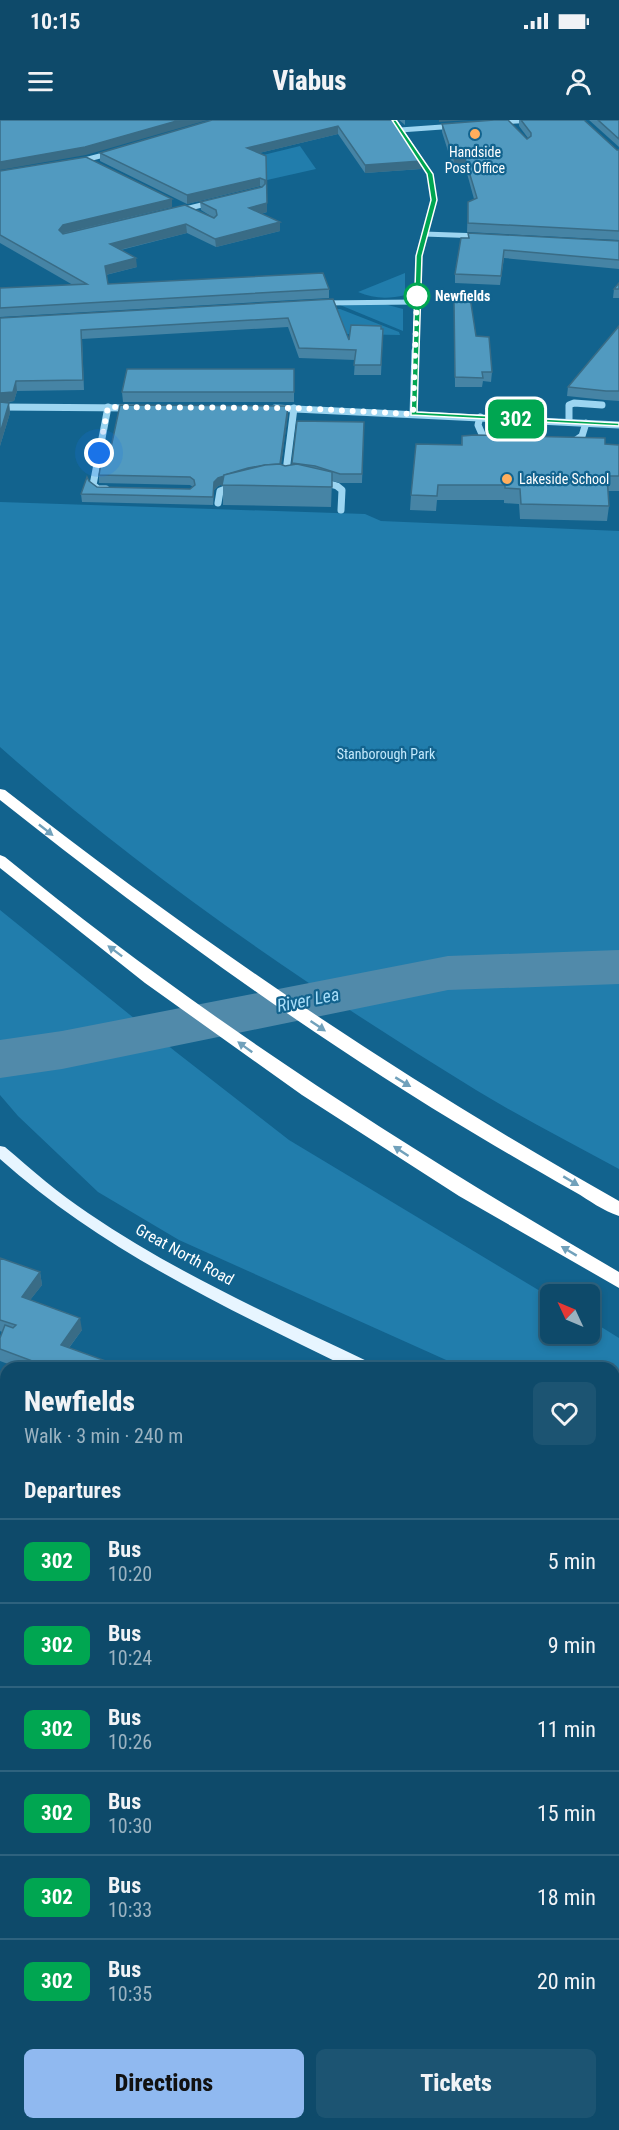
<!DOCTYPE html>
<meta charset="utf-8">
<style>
body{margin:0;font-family:"Roboto Condensed",sans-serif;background:#1c5472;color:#f1f3f6;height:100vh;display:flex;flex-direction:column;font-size:22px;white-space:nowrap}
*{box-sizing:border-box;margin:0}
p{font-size:20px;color:#9bb3c1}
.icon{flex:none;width:33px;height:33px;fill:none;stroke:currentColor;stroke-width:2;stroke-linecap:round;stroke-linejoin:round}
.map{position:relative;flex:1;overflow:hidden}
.side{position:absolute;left:0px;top:1242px;width:620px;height:768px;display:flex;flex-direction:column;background:#0e4a6a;border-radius:18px 18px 0 0;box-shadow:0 3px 9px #0003,0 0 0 2px #2e627e}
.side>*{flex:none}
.badge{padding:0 12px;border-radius:9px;font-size:21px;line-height:39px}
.needle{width:39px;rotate:314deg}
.fabs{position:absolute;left:540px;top:1164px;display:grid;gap:12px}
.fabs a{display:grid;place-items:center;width:60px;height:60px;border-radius:9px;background:#0e4a6a;box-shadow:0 3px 9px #0003,0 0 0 2px #2e627e;font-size:30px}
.you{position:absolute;width:30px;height:30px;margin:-15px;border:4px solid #fff;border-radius:50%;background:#1a73e8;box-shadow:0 0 0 9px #1a73e833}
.map>.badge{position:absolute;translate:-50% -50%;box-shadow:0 0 0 3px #fff}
h2{padding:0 24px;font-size:22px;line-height:54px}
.round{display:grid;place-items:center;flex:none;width:63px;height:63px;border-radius:9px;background:#1c5472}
.overview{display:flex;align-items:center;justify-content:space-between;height:102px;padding:0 24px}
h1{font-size:28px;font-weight:800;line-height:45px}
.action{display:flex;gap:12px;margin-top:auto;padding:12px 24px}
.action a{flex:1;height:69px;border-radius:9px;background:#90b9f0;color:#111;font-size:24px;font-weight:800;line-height:69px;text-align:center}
.action a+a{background:#1c5472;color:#f1f3f6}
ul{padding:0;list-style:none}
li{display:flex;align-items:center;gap:18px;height:84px;padding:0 24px;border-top:2px solid #2e627e}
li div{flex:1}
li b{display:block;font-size:22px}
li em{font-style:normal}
li .badge{min-width:66px;font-weight:700;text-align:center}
.status{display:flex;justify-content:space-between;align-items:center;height:42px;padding:0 30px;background:#0e4a6a;direction:ltr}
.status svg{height:16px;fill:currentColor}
header{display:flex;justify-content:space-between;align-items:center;height:78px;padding:0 24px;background:#0e4a6a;font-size:27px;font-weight:800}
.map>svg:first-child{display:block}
.green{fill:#217dac}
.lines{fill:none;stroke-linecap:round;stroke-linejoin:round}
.river{fill:#518aaa;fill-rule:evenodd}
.minor-far1{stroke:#9cd5f1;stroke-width:5}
.minor{stroke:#9cd5f1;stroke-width:7}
.major{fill:#e7f5ff;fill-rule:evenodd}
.highway{fill:#fff;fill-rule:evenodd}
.wall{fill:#4684a5}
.shaded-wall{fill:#396c86}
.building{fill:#519ac0;stroke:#396c86;stroke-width:1.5}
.oneway{fill:#71a1bb}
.line{fill:#00a651;stroke:#fff;stroke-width:1.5}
.walk{stroke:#fff;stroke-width:6;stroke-dasharray:0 10.8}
.poi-dot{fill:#ffae5d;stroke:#12638e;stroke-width:2}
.stop-dot{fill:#fff;stroke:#00a651;stroke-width:3}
.labels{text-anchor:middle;stroke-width:4.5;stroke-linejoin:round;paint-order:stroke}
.far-poi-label{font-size:14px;fill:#fff;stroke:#12638e}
.far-stop-label{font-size:14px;font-weight:bold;fill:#fff;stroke:#12638e;text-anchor:start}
.far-park-label{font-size:14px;fill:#c3e9fc;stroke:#12638e}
.street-label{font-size:16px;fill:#fff;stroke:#12638e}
.water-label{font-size:18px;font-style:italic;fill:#a8def9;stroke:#12638e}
</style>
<div class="status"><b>10:15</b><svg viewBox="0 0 49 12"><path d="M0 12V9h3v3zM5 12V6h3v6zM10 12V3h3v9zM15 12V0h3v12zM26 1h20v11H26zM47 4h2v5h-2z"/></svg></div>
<header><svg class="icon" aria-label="menu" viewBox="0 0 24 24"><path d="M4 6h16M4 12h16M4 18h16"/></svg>Viabus<svg class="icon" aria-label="person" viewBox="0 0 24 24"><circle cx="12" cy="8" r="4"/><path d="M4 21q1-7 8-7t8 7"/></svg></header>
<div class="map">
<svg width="619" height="2010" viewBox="0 0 619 2010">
<rect width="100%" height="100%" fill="#12638e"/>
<!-- green -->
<g class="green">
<path d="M300 26 316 49 267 60 230 43Z"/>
<path d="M405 153V175C389 179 374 179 358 172Z"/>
<path d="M384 184 403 189V211L340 185Z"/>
<path d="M333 189H340L399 212 400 215 344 214Z"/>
<path d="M0 382 365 394 381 401 619 411V1049C571 1023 522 998 476 970 310 868 145 756 0 627Z"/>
<path d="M0 790 176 932 289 1020 550 1177V1214H590V1200L619 1218V1324L614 1321V1248H464L179 1120 98 1072 18 996 0 975Z"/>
<path d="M0 1353 6 1357V2004H614V1708L619 1711V2010H0Z"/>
</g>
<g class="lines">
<!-- river -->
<path class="river" d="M619 830V864L448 870 62 949 0 958V920L62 911 448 836Z"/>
<!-- minor-far1 -->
<g class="minor-far1">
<path d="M394 0 430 54 434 80 419 136 415 233"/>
<path d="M498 2 534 0"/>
<path d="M400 10 456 6"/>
<path d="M77 42 111 33"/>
<path d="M177 91 214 82"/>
<path d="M424 114 481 116"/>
<path d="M321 183 417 182"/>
</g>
<!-- minor -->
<g class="minor">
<path d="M0 287 133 288"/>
<path d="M275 288 619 305"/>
<path d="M413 294 415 231"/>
<path d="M480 297 478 305 485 321 491 323"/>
<path d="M569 302V285L574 283 602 285"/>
<path d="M569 325 582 316 586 303"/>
<path d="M285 359 294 288"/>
<path d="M320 361 337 366 342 370 341 390"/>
<path d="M106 369H98L93 365 108 287"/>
<path d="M218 383 220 371 236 365"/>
</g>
<!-- major -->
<g class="major">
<path d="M0 1026 5 1027C32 1050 58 1073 88 1093 176 1153 275 1197 371 1243L373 1248H349C227 1188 103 1131 0 1039Z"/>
<path d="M614 1364 619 1365V1380L614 1379Z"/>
</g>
<!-- highway -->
<g class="highway">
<path d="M0 669 5 670C201 823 402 959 619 1081V1096C603 1091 589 1080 575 1072 543 1054 512 1036 480 1017 312 917 154 802 0 680Z"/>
<path d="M0 735 5 737C198 895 404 1027 619 1152V1168L459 1076 302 975 145 863 0 748Z"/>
</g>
</g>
<!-- wall -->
<g class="wall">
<path d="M394 0 421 49 365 53 338 14 259 33 266 36 267 92 261 94 280 102V111L216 127 187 113 121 130 137 147 106 155 108 164 329 169V178L0 197V168L73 165 0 123V51L172 87 63 114 214 98 201 90 200 82 262 67 260 66 187 84 100 41V33Z"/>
<path d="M399 0H405V5Z"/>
<path d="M519 0H584L617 30H619V120L467 112 468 82 474 79 465 46 453 47 442 12V4L527 19 528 18 519 6Z"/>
<path d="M589 0H619V27Z"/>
<path d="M468 113 619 121V149L504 138 500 165 455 163V154L468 118Z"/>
<path d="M619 163V178H613L614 169Z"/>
<path d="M333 179 349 220 383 209 381 255H354L355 240 299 238 288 207 82 219 84 270 17 271 14 281 5 283H9L10 293 0 326V198Z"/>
<path d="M454 179 476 216 492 252 491 262 483 261 482 267H455Z"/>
<path d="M619 206V281L605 280 567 276 568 267Z"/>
<path d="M294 249V282H123L122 272Z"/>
<path d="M288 294 281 344 285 346 292 345 297 301 364 302 362 363H340L332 361 331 387 223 385V364L218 366 214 370 213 385 82 382 81 374 89 361 97 367 190 369 193 367 190 365 99 363V355L109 337Z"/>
<path d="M462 316 619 325V371H608L609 386 607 401 520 399 519 384 504 383V380H437L436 391 410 390 411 375 461 325Z"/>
<path d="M0 1138 40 1152 42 1165 30 1180 82 1210 69 1228 125 1248H19L0 1241V1218L2 1212 0 1211Z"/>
<path d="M614 1509 619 1511V1605L614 1602Z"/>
</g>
<!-- shaded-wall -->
<g class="shaded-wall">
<path d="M180 0H208L86 35 0 50V42Z"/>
<path d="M439 0H469L439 2Z"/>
<path d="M338 6V14L247 36V28Z"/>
<path d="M465 38V46L453 47 454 39Z"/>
<path d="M421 41V49L365 53V45Z"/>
<path d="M260 58V66L187 84V75Z"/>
<path d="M172 79V87L64 113 60 119 59 110 63 105Z"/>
<path d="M267 83V92L249 97V88Z"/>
<path d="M280 102V111L216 127 215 119Z"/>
<path d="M186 104 187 113 111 132 110 124Z"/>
<path d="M136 138 137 147 105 155V146Z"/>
<path d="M16 261 17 271 14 281 0 283V273Z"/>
<path d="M9 283 10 293 0 326V313Z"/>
<path d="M288 286V294L280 353 248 356 218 366 214 370 213 385V377L214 362Z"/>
<path d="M40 1152 42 1165 23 1189 22 1177Z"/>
<path d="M80 1198 82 1210 62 1237 61 1225Z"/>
</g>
<!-- building -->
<g class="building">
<path d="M0 0H180L85 27 0 42Z"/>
<path d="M212 0H394L421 41 365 45 338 6 247 28 266 36 267 83 249 88 280 102 215 119 186 104 110 124 136 138 105 146 108 164 323 153 329 169 0 188V168L87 164 0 115V51L86 37 172 79 63 105 59 110 63 114 185 85 214 98 217 95 216 90 200 82 262 67 265 64V60L260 58 187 75 100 33Z"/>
<path d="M494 0H508L527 19 531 16V13L521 0H584L617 30H619V111L468 103V82L477 78 465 38 454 39 442 4Z"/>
<path d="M598 0H619V19Z"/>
<path d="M468 113 619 121V140L504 130 501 156 455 154 461 118H469Z"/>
<path d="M619 163V169H614Z"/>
<path d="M470 177 476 216 489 217 492 252H482L483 258 455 257 454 179Z"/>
<path d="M333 179 349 220 351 205 381 206V209H383L381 245H354L356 230 299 228 288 198 81 210 83 260 16 261 13 272 0 273V198Z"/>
<path d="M619 206V271H606L568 267Z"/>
<path d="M127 249H294V272H122Z"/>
<path d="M0 282 9 283 0 313Z"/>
<path d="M120 285 288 286 280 344 265 345 248 348 224 355V356L218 358 214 362 213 377 81 374 87 357 89 361 97 367 190 369 195 365 194 360 190 357 99 355 102 337H109Z"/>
<path d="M297 301 364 302 362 354H340L315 346 292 343Z"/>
<path d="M475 315 605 318V324L619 325V356H607L609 386 521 384 520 369 505 368V365H438L437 376 411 375 416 324 462 325V316Z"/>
<path d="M280 344 285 346 297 344 332 352V367L222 365 224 355 265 345Z"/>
<path d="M0 1138 40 1152 22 1177 80 1198 61 1225 125 1248H51L0 1229V1218L5 1205 13 1208 16 1205 0 1200Z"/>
<path d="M614 1509 619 1511V1592L614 1589Z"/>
</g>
<!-- one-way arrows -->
<defs><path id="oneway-solid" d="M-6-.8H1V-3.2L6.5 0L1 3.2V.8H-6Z" transform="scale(1.5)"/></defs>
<g class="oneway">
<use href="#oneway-solid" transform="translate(46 710) rotate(38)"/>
<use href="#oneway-solid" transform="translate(115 831) rotate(-143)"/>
<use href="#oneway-solid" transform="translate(318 906) rotate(34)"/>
<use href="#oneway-solid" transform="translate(245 927) rotate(-144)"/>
<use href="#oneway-solid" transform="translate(403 962) rotate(31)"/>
<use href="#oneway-solid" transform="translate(401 1031) rotate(-147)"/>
<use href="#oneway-solid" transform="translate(571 1061) rotate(31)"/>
<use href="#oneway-solid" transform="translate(569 1131) rotate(-149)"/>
</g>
<!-- line -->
<path class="line" d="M392 0H396L433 54 437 80 422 136 417 292 619 303V306L411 295 416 136 431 80 427 54Z"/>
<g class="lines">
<!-- walk -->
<path class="walk" d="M99 333 108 287 294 288 413 294 417 176"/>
</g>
<!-- markers -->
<g class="poi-dot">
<circle cx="475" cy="14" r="6"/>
<circle cx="507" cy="359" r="6"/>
</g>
<circle class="stop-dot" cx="417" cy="176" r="12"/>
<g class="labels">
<!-- far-poi labels -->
<g class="far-poi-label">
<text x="475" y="37">Handside<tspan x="475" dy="16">Post Office</tspan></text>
<text x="519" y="364" text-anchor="start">Lakeside School</text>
</g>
<!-- far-stop labels -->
<g class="far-stop-label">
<text x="435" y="181">Newfields</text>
</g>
<!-- far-park labels -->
<g class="far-park-label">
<text x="386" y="639">Stanborough Park</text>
</g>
<!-- street labels -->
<g class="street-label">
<text transform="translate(185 1134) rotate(29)" y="6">Great North Road</text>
</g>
<!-- water labels -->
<g class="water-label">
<text transform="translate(308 880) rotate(-11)" y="6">River Lea</text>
</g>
</g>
</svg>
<div class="fabs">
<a><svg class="needle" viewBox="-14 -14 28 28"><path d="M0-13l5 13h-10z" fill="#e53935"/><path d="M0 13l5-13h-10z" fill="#9bb3c1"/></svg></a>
</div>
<div class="you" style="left:99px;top:333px"></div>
<b class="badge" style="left:516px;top:299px;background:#00a651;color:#fff">302</b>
<section class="side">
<div class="overview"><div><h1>Newfields</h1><p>Walk · 3 min · 240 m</p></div><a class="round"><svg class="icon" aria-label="heart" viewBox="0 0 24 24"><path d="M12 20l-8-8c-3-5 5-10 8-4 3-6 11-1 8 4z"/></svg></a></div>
<h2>Departures</h2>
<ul>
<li><span class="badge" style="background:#00a651;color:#fff">302</span><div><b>Bus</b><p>10:20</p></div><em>5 min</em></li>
<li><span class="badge" style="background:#00a651;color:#fff">302</span><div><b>Bus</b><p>10:24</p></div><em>9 min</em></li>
<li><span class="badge" style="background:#00a651;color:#fff">302</span><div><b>Bus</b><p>10:26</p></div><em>11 min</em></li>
<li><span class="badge" style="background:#00a651;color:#fff">302</span><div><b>Bus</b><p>10:30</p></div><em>15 min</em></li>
<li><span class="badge" style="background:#00a651;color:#fff">302</span><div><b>Bus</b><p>10:33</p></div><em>18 min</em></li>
<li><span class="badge" style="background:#00a651;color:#fff">302</span><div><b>Bus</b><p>10:35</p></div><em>20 min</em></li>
</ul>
<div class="action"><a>Directions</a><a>Tickets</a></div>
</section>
</div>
